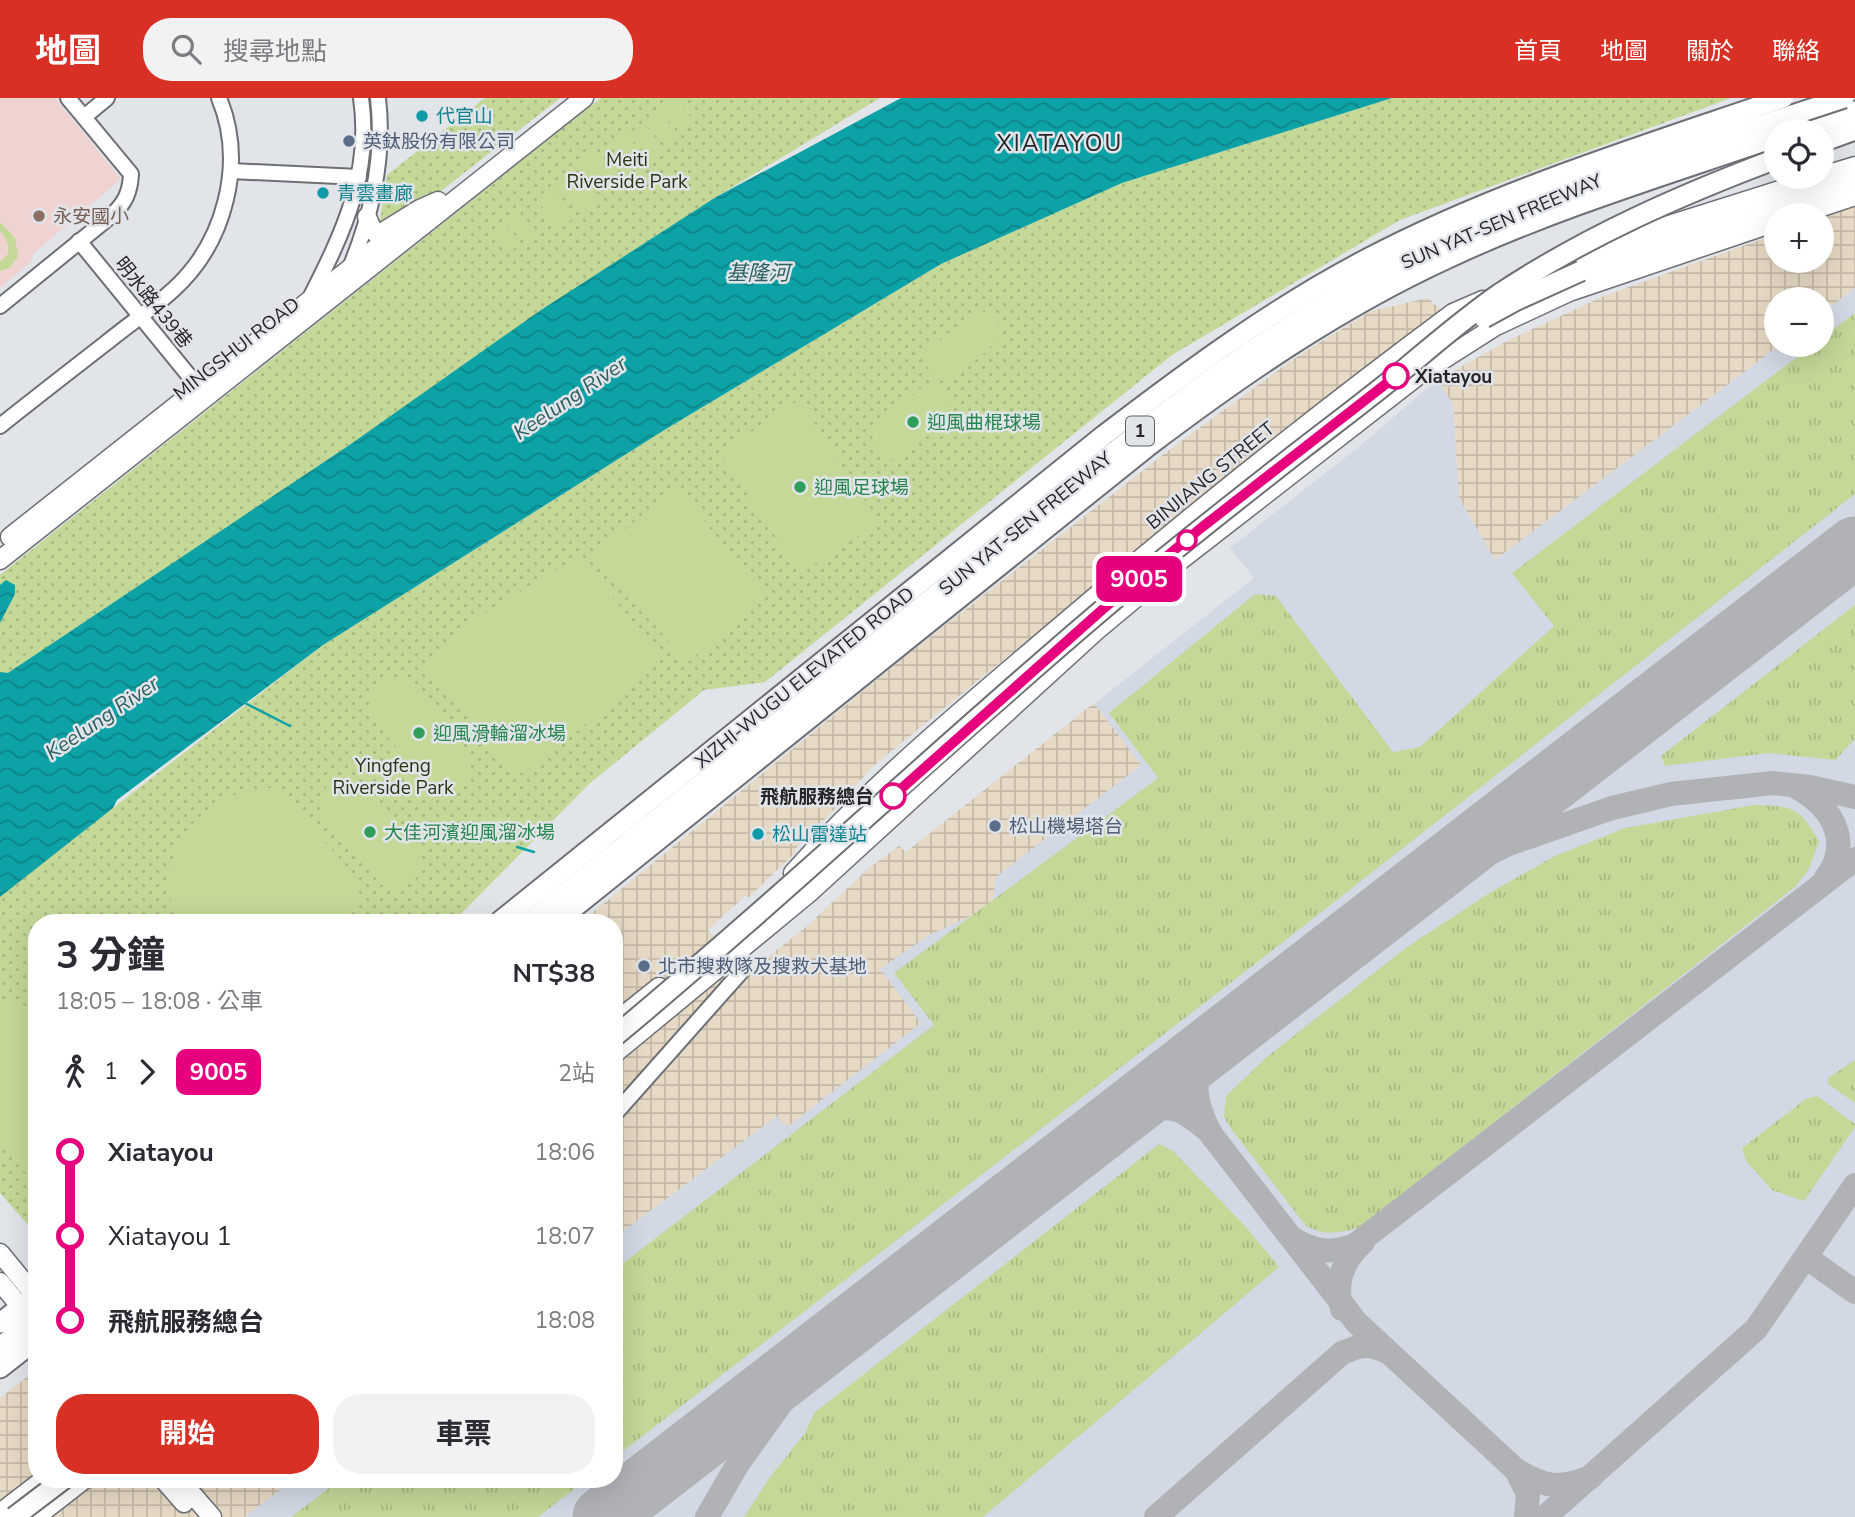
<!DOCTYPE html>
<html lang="zh-TW">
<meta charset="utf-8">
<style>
body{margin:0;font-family:"Nunito Sans","Noto Sans TC",sans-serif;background:#f2f2f3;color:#2b2b33;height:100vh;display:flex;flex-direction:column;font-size:26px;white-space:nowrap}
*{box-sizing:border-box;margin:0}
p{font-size:23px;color:#7c7c81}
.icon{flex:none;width:38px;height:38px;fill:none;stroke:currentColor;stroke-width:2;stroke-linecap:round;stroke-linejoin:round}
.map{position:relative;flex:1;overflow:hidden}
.side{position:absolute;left:28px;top:816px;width:595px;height:574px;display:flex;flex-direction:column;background:#fff;border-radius:28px;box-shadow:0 7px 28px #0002}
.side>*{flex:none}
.badge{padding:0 14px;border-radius:10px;font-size:24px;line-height:46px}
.fabs{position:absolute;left:1764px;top:21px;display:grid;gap:14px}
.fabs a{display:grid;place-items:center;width:70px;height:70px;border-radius:50%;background:#fff;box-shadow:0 7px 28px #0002;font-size:35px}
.map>.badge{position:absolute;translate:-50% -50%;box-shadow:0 0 0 4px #fff}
.legs{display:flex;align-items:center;gap:10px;height:77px;padding:0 28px;font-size:23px}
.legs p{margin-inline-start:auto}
.summary{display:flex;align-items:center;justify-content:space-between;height:119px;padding:0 28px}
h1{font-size:38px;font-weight:700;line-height:52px}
.button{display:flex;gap:14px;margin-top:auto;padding:14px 28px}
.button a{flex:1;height:80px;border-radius:28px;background:#d93025;color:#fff;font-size:28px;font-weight:700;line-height:80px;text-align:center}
.button a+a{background:#f2f2f3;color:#2b2b33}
ul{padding:0 28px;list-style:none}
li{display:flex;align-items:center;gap:24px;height:84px;font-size:26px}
li i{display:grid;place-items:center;width:10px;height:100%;margin:0 9px;background:currentColor}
li i::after{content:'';width:18px;height:18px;margin:-9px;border:5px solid;border-radius:50%;background:#fff}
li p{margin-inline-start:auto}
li:first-child i{background:linear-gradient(#0000 50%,currentColor 0)}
li:last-child i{background:linear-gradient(currentColor 50%,#0000 0)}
header{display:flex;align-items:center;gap:42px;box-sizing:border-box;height:98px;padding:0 35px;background:#d93025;color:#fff}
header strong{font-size:33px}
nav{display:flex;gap:38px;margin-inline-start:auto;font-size:24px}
.search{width:490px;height:63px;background:#f2f2f3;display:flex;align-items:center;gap:18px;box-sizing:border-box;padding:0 24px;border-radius:28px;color:#7c7c81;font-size:26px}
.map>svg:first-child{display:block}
.built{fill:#d2d8e4}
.industrial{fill:url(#industrial-grid)}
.education{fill:#eed3d1}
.grass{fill:url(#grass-tufts)}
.park{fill:url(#park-dots)}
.pitch{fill:#c4d898}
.water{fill:url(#water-waves)}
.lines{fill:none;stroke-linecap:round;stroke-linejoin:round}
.stream{stroke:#0da2a6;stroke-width:2.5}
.taxiway{stroke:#b0b2b6;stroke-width:24}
.runway{stroke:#b0b2b6;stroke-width:61}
.minor-casing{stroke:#6d6f74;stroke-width:18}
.major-casing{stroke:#6d6f74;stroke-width:21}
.highway-casing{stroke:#6d6f74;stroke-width:23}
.minor{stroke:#fff;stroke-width:14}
.major{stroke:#fff;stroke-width:18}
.highway{stroke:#fff;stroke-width:19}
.highway-bridge-casing{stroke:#6d6f74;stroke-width:23;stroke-linecap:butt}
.highway-bridge{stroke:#fff;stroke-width:19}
.line-1-casing{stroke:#fff;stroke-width:16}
.line-1{stroke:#e6007e;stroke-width:10}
.culture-dot{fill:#0f9aa8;stroke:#e1e4e9;stroke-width:2.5}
.service-dot{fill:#5c6f8a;stroke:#e1e4e9;stroke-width:2.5}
.education-dot{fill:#8d6e63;stroke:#e1e4e9;stroke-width:2.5}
.stop-1-dot{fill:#fff;stroke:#e6007e;stroke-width:3.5}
.leisure-dot{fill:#2e9e5b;stroke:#e1e4e9;stroke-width:2.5}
.labels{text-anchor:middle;stroke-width:5;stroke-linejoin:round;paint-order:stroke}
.shield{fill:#e1e4e9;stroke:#5d5f62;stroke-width:2}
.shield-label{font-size:18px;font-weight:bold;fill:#252628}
.culture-label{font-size:19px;fill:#0d838f;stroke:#e1e4e9;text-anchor:start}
.service-label{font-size:19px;fill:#4e5e75;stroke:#e1e4e9;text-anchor:start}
.park-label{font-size:19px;fill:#2b3513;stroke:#e1e4e9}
.education-label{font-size:19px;fill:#785e54;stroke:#e1e4e9;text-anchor:start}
.street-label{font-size:19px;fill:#252628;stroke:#e1e4e9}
.stop-label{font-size:19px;font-weight:bold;fill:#252628;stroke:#e1e4e9;text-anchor:start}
.leisure-label{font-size:19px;fill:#27864d;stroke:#e1e4e9;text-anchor:start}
.water-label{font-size:21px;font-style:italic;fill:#2c6062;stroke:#e1e4e9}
.quarter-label{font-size:23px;letter-spacing:2px;fill:#252628;stroke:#e1e4e9}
</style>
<header>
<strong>地圖</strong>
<div class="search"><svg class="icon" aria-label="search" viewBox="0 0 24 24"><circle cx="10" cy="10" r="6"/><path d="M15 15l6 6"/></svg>搜尋地點</div>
<nav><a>首頁</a><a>地圖</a><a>關於</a><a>聯絡</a></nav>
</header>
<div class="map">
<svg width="1855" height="1419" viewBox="0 0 1855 1419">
<defs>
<pattern id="industrial-grid" width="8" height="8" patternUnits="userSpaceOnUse" patternTransform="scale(1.75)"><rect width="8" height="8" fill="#e6d9c5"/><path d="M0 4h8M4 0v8" fill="none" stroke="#c5baa9"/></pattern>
<pattern id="grass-tufts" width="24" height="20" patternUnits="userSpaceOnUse" patternTransform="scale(1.75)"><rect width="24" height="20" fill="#c4d898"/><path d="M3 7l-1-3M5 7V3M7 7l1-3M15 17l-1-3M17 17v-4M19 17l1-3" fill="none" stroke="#a8b983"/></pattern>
<pattern id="park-dots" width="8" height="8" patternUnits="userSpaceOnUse" patternTransform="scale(1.75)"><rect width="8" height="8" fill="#c4d898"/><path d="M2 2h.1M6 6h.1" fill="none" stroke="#a8b983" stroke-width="1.8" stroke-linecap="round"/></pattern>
<pattern id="water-waves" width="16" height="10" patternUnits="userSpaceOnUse" patternTransform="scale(1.75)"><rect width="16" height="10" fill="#0da2a6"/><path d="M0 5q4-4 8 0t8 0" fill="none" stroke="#0d8487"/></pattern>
</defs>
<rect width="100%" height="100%" fill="#e1e4e9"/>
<!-- built -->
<path class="built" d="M1855 190V1419H244L295 1381H614V1140L777 1018 749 874 805 830 868 771 899 748 906 754 1254 480 1230 450 1361 347 1437 282 1453 306 1459 400 1495 462 1780 247H1822V215Z"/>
<!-- industrial -->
<g class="industrial">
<path d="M1855 108V190L1822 215V201H1776V247H1780L1495 462 1459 400 1453 306 1437 282 1509 242 1604 198 1776 136V163H1822V120Z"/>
<path d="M1428 200 1442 213 1093 489 872 669 842 704 795 751 796 754 748 800 745 798 708 832 749 874 805 830 868 771 899 748 906 754 1094 605 1141 667 996 779 993 802 975 816 929 837 880 871 921 925 787 1029 777 1018 614 1140V824H581L906 558 1164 356 1295 260 1371 213Z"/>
<path d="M37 1271V1381H295L244 1419H0V1300Z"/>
</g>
<!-- education -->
<path class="education" d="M0 0H55L121 81 33 156 32 163 0 190Z"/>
<!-- grass -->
<g class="grass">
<path d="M1855 215V396L1264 859 614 1360V1172L934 927 894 875 1158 680 1109 615 1255 496 1276 498 1393 654 1420 649 1554 528 1512 475 1813 247H1822V240Z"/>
<path d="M1855 507V641L1835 662 1769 655 1665 668 1661 658Z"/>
<path d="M1754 707C1793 708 1799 708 1819 743L1809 771 1795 789 1360 1129C1340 1135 1326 1138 1306 1128L1232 1032 1224 1019 1226 998 1268 958 1407 849 1488 796 1553 759 1625 730Z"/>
<path d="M1855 962V1005L1828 986V980Z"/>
<path d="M1817 998 1855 1026V1029L1804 1103 1772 1092 1746 1063 1742 1050 1806 1001Z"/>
<path d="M1159 1046 1173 1053 1246 1129 1279 1169 983 1419H744L770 1379 805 1335 814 1315Z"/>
<path d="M341 1381H587L538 1419H291Z"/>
</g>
<!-- park -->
<g class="park">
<path d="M485 0H560L436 97 378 136 387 77Z"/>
<path d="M601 0H880L716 99 0 586V477Z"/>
<path d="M1392 0H1731L1400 122 1172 257 765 584 704 592 589 686 453 824H37V1137L0 1095V794L113 710 323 547 666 331 941 166 1122 85Z"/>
</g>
<!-- pitch -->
<g class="pitch">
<path d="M673 0H676L695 24 683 33 663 8Z"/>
<path d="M659 12 679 37 667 46 647 21Z"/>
<path d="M643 24 663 49 652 58 632 33Z"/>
<path d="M627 37 647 62 636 71 616 46Z"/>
<path d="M594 55 618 85 602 98 578 68Z"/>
<path d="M574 72 598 102 582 114 558 85Z"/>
<path d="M552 88 576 118 560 131 536 101Z"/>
<path d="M519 114 535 133 524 143 508 123Z"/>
<path d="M0 124 15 140 18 159 9 170 0 173V164L8 156C9 146 7 141 0 133Z"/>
<path d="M505 125 521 145 510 154 494 135Z"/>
<path d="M977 211C989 213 1002 228 1002 239L953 283C938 287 924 271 924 256Z"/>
<path d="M931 285 935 287 953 308 952 317 899 362 889 361 872 340 873 331 926 286Z"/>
<path d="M799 302 879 424 800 476 720 355Z"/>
<path d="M675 389 766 497 687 565 595 457Z"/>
<path d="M578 459 661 557 660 565 532 670 516 677 427 569 429 562 486 514Z"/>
<path d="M393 580 402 581 414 589 465 649 471 666 469 675 459 688 442 692 426 685 373 621 369 606 372 594 384 583Z"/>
<path d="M341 678 351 679 366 688 415 747 420 756V774C411 790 399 794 382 787L326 721 321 713V695L333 681Z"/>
<path d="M261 690H278L352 775C363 799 357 808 337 824H177C152 758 195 700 261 690Z"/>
<path d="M13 899 37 928V1071L28 1078 0 1044V910Z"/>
</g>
<!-- water -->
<g class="water">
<path d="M901 0H1392L1122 85 941 166 666 331 323 547 117 702 113 710 0 799V574L8 575 348 348 541 212 716 99Z"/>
<path d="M6 482 15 487V496L0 525V487Z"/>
</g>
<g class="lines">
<!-- stream -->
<g class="stream">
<path d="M243 604 290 628"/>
<path d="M517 749 534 754"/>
</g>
<!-- taxiway -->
<g class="taxiway">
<path d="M1798 690C1832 709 1853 744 1826 780"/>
<path d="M1292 1140C1314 1154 1331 1156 1355 1147L1855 761"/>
<path d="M1807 1160 1855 1194"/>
<path d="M1342 1211C1334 1185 1343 1162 1363 1144"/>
<path d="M1516 1372 1528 1396 1526 1419"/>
<path d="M1591 1379C1559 1391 1546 1390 1516 1372L1357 1225 1210 1035C1200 1014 1193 995 1198 971L1379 817 1465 767 1509 746 1612 710 1671 696 1773 685 1810 689 1855 699"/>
<path d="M707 1419 739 1364 785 1300 822 1260 883 1202 1140 1012C1176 1006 1183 1012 1210 1034"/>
<path d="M1156 1419 1342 1255C1360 1247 1369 1245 1387 1254"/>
<path d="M1545 1419 1756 1231 1855 1087"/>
</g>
<!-- runway -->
<path class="runway" d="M603 1419 1855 449"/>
<!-- minor casing -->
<g class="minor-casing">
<g id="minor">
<path d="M84 19 107 0"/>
<path d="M231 73 359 79"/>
<path d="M79 143 199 290"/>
<path d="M349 172C372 117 385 60 378 0"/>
<path d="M310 200C343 135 372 75 361 0"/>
<path d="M0 208 111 118C125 105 130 95 131 76L68 0"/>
<path d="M0 328C35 300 70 273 106 245 128 227 152 211 173 192 225 145 246 65 219 0"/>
<path d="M614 1017 741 874 735 858"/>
</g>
</g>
<!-- major casing -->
<g class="major-casing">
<g id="major">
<path d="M1822 78 1855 68"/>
<path d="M1798 117 1855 98"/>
<path d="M367 119 373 133 378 137 420 111 438 103"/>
<path d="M1550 173 1618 143 1821 79"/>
<path d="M10 439 405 127"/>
<path d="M0 462 584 0"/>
<path d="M793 775C871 687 955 618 1044 542 1177 428 1313 319 1453 215L1483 202"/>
<path d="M614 925 659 889"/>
<path d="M614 956 809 795 1096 533 1181 462 1419 277 1496 228 1569 194 1776 124"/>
<path d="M0 1155 37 1200"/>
<path d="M0 1184 29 1219"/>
<path d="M163 1381 184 1405"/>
<path d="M179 1381 212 1419"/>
<path d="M0 1415 44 1381"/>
<path d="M36 1419 85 1381"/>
</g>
</g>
<!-- highway casing -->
<g class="highway-casing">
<g id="highway">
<path d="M1794 33 1855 13"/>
<path d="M1822 44 1855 32"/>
<path d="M1581 173 1855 83"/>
<path d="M0 1225 37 1196"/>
<path d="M0 1249 37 1219"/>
<path d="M0 1270 37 1241"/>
</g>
</g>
<!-- minor -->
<use href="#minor" class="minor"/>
<!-- major -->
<use href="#major" class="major"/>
<!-- highway -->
<use href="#highway" class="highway"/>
<!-- highway-bridge casing -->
<g class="highway-bridge-casing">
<g id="highway-bridge">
<path d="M1484 220 1517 202 1581 173"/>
<path d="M499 824 1103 338C1188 273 1273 210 1367 161 1499 92 1643 48 1783 0"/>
<path d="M529 824 1096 368C1191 293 1289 221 1398 165 1539 94 1694 50 1844 0"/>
<path d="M556 824 1147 349C1242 277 1339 210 1448 160 1553 111 1666 77 1776 39"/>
<path d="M614 939C780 801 937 652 1102 512 1165 458 1231 407 1297 355 1333 327 1371 299 1407 269 1437 244 1466 219 1499 196 1585 139 1680 97 1776 61"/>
<path d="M14 1419 64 1381"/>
</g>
</g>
<!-- highway-bridge -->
<use href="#highway-bridge" class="highway-bridge"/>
</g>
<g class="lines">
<!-- line-1 casing -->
<g class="line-1-casing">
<path id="line-1" d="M893 698 1103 511 1201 430 1396 278"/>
</g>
<!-- line-1 -->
<use href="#line-1" class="line-1"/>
</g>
<!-- markers -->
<g class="culture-dot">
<circle cx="422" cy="18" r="7"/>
<circle cx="323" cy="95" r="7"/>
<circle cx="758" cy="736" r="7"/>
</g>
<g class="service-dot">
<circle cx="349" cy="43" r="7"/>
<circle cx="995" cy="728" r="7"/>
<circle cx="644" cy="868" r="7"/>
</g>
<circle class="education-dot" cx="39" cy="118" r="7"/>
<g class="stop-1-dot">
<circle cx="1396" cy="278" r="12"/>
<circle cx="1187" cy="442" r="9"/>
<circle cx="893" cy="698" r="12"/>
</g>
<g class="leisure-dot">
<circle cx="913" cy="324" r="7"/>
<circle cx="800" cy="389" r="7"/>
<circle cx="419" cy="635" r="7"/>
<circle cx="370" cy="734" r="7"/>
</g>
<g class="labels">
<!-- shield labels -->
<rect class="shield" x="1126" y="318.5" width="28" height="29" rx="5"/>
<g class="shield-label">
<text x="1140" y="339">1</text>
</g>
<!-- culture labels -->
<g class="culture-label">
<text x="436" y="25">代官山</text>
<text x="337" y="102">青雲畫廊</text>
<text x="772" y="743">松山雷達站</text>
</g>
<!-- service labels -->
<g class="service-label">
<text x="363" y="50">英鈦股份有限公司</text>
<text x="1009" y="735">松山機場塔台</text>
<text x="658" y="875">北市搜救隊及搜救犬基地</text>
</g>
<!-- park labels -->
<g class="park-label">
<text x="627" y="68">Meiti<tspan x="627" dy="22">Riverside Park</tspan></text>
<text x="393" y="674">Yingfeng<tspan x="393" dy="22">Riverside Park</tspan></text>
</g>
<!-- education labels -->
<g class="education-label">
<text x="53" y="125">永安國小</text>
</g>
<!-- street labels -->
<g class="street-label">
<text transform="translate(1501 123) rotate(-23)" y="7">SUN YAT-SEN FREEWAY</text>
<text transform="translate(154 204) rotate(51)" y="7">明水路439巷</text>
<text transform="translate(236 250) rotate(-38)" y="7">MINGSHUI ROAD</text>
<text transform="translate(1210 377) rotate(-39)" y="7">BINJIANG STREET</text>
<text transform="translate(1025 425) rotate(-39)" y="7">SUN YAT-SEN FREEWAY</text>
<text transform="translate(804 579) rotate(-39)" y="7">XIZHI-WUGU ELEVATED ROAD</text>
</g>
<!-- stop labels -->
<g class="stop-label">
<text x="1415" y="285">Xiatayou</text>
<text x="874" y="705" text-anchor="end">飛航服務總台</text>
</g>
<!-- leisure labels -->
<g class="leisure-label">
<text x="927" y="331">迎風曲棍球場</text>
<text x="814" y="396">迎風足球場</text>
<text x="433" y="642">迎風滑輪溜冰場</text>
<text x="384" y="741">大佳河濱迎風溜冰場</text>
</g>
<!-- water labels -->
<g class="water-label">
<text x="758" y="182">基隆河</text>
<text transform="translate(570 300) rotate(-34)" y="7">Keelung River</text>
<text transform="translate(102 620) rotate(-34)" y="7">Keelung River</text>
</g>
<!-- quarter labels -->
<g class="quarter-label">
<text x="1060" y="53">XIATAYOU</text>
</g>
</g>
</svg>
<div class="fabs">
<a><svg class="icon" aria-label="locate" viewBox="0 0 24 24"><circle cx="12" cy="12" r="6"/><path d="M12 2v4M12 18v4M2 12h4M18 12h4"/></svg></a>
<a>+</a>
<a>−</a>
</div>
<b class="badge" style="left:1139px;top:481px;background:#e6007e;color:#fff">9005</b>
<section class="side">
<div class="summary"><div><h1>3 分鐘</h1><p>18:05 – 18:08 · 公車</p></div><b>NT$38</b></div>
<div class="legs"><svg class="icon" aria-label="walk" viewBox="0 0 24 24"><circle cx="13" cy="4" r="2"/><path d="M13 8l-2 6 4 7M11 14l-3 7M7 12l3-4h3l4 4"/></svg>1<svg class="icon" aria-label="forward" viewBox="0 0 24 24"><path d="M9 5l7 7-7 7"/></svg><b class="badge" style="background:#e6007e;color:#fff">9005</b><p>2站</p></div>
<ul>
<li><i style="color:#e6007e"></i><b>Xiatayou</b><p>18:06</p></li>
<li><i style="color:#e6007e"></i><span>Xiatayou 1</span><p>18:07</p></li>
<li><i style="color:#e6007e"></i><b>飛航服務總台</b><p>18:08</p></li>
</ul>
<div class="button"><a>開始</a><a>車票</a></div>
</section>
</div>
